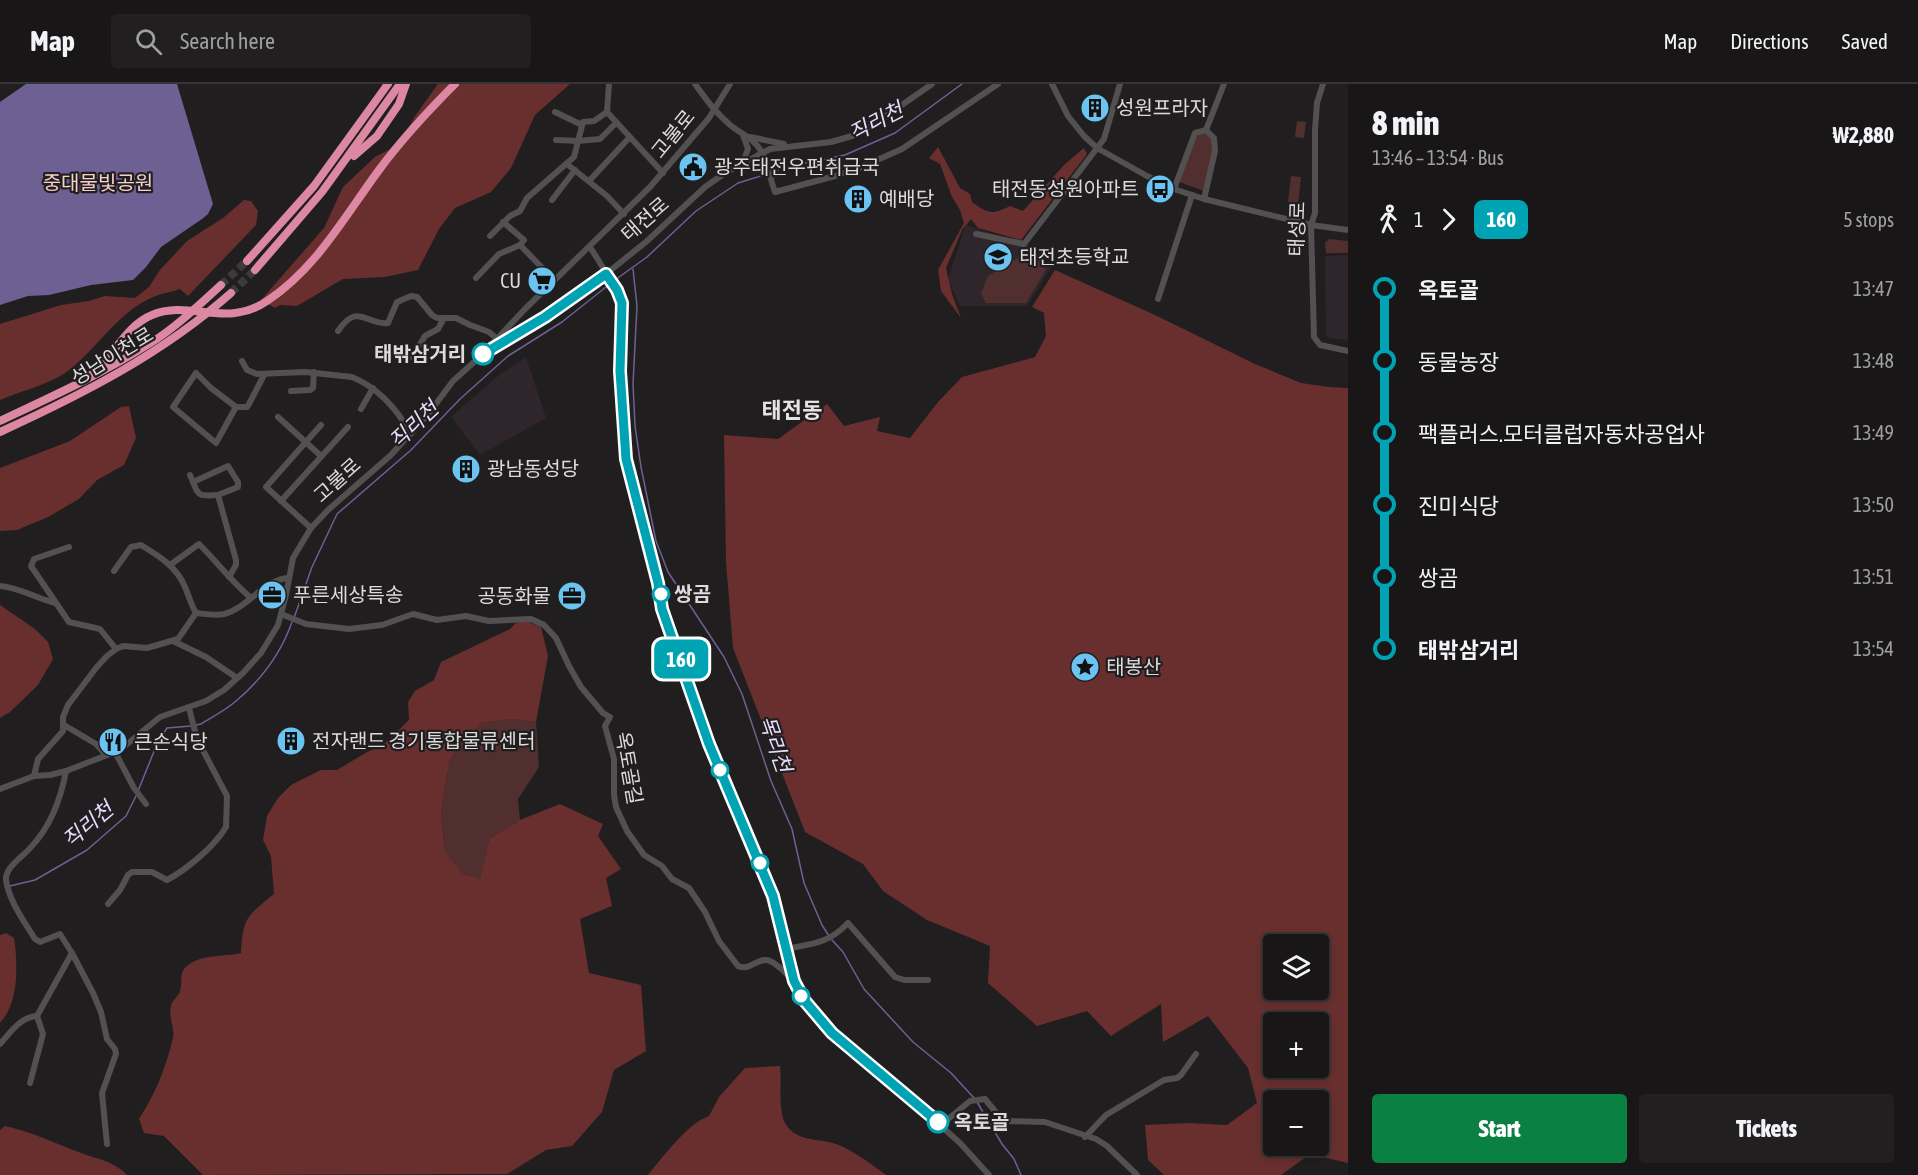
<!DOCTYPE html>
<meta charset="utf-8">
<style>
body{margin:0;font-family:"Asap Condensed","Noto Sans KR",sans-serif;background:#211f20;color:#f1f3f6;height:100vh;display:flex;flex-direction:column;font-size:22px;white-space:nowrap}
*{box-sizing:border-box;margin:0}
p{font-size:20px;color:#9f9fa1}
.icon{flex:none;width:33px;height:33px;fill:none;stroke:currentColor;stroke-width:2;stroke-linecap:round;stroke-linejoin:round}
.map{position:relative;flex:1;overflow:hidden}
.details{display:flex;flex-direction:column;background:#181617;width:570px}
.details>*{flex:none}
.badge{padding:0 12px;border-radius:9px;font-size:21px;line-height:39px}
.fabs{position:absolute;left:1263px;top:850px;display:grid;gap:12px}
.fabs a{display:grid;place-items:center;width:66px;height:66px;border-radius:6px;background:#181617;box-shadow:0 3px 9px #0003,0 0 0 2px #363536;font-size:30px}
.map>.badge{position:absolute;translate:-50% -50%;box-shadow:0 0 0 3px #fff}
.legs{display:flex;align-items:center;gap:9px;height:66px;padding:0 24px;font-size:20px}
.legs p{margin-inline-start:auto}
.head{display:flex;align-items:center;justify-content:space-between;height:102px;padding:0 24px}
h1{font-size:33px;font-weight:800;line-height:45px}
.action{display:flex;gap:12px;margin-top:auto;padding:12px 24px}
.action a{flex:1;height:69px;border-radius:6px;background:#0b8043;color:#fff;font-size:24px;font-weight:800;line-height:69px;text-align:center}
.action a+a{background:#211f20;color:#f1f3f6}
ul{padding:0 24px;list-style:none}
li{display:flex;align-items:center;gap:21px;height:72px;font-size:22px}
li i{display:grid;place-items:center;width:9px;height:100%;margin:0 8px;background:currentColor}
li i::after{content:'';width:15px;height:15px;margin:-8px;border:4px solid;border-radius:50%;background:#181617}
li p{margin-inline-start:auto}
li:first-child i{background:linear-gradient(#0000 50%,currentColor 0)}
li:last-child i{background:linear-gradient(currentColor 50%,#0000 0)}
header{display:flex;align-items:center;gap:36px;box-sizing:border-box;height:84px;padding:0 30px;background:#181617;border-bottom:2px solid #363536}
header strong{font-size:28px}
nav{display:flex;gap:33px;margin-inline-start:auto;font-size:21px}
.search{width:420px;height:54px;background:#211f20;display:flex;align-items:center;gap:15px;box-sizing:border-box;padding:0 21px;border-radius:6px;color:#9f9fa1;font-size:22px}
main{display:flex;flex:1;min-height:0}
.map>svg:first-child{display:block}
.built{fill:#2e262b}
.green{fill:#512f2e}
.forest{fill:#692f2f;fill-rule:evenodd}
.water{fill:#6f6094}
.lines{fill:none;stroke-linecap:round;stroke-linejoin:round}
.stream{stroke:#6f6094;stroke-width:1.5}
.highway-tunnel{stroke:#3c3a3b;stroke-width:8;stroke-dasharray:8 4;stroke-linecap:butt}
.minor{stroke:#535052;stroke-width:6}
.highway{stroke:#dc88a2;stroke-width:8}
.line-1-casing{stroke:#fff;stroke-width:14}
.line-1{stroke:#00a3b4;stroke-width:9}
.stop-1-dot{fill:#fff;stroke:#00a3b4;stroke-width:3}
.labels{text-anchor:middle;stroke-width:4.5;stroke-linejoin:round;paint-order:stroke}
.poi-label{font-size:20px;fill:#dcdadb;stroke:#201e1f;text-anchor:start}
.street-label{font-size:20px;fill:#dcdadb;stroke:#201e1f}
.park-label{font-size:20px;fill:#f7cfcd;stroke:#201e1f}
.stop-label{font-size:20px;font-weight:bold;fill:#dcdadb;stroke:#201e1f;text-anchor:start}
.water-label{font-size:21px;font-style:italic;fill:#e5ddfe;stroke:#201e1f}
.quarter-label{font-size:22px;font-weight:bold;fill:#e6e2e4;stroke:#201e1f}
</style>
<header>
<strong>Map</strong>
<div class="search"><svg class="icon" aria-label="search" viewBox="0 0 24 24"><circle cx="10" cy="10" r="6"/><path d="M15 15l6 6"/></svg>Search here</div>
<nav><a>Map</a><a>Directions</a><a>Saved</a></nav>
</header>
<main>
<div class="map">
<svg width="1348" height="1091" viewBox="0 0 1348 1091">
<rect width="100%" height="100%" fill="#201e1f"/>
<!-- built -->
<g class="built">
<path d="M966 141 1030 162 1051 184 1027 222H960L948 195Z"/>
<path d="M1348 171V256L1329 254 1326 251 1325 172Z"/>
<path d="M526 273 546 334 480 371 451 333 498 292Z"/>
</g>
<!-- green -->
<g class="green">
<path d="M1297 37 1306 38 1304 54 1295 53Z"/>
<path d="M1205 49 1213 53V66L1204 107 1179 98 1194 55 1200 50Z"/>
<path d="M1291 92 1301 93 1298 120 1288 118Z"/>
<path d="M1329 155 1348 157V169H1326L1325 159Z"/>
<path d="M1026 169C1034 170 1042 179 1046 186L1026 219H986L981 209 988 192Z"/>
<path d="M512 635 536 638 539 683 518 715 520 736 489 755 480 796 463 790 445 767 441 727 450 675 481 639Z"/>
</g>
<!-- forest -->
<g class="forest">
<path d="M438 0H570L535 31 511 84 491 108 455 124 439 145 418 186 385 193 343 195 297 222 280 221 275 224 261 216 324 144 343 103 375 73 400 60 415 32Z"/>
<path d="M938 63 960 104 970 110 972 118C988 130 992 131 1010 122L1023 127 1065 80 1084 64 1087 70 1021 156 978 144 971 135 962 146 946 184 952 210 961 234 941 207 938 186 964 139 960 126 952 113 940 80 929 74Z"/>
<path d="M244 116 251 117 258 127 256 141 188 212 180 205C172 208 162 209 153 213 119 228 100 260 73 283 53 300 23 306 0 316V240L61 221 89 217 105 212 135 214 149 203 160 186 187 157 223 134Z"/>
<path d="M1055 186 1155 231 1255 280 1301 299 1329 303 1348 304V1079L1310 1070 1281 1091H1164L1148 1076 1145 1041 1188 1039 1227 1041 1257 1019 1248 984 1208 932 1163 958 1161 920 1111 952 1087 927 1037 942 988 899 990 862 927 836 883 807 863 780 805 748 733 564 726 478 724 351 778 355 827 320 844 342 880 333 877 347 910 354 938 318 962 293 1035 273 1046 252 1044 229 1032 223ZM1274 861H1318V906H1274ZM1274 939H1318V984H1274ZM1274 1017H1318V1062H1274Z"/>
<path d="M129 322 136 354 124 381 97 396 79 415 48 433 17 446 0 447V384L70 357 121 323Z"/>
<path d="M0 521 35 545 48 558 53 575 38 601 10 628 0 634Z"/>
<path d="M526 537 541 543 548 572 536 638 512 635 481 639 450 675 441 727 445 767 463 790 480 795 489 755 520 736 560 720 603 740 598 752 621 785 606 794 612 822 580 835 589 889 641 901 646 967 614 986 602 1028 572 1062 546 1066 507 1090 203 1091 164 1052 144 1049 139 1035C155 1011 166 983 173 954 175 944 168 933 171 922 172 916 179 912 180 907 183 897 178 889 188 881 203 870 224 873 241 869 243 833 247 832 274 810L271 772 263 756 267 732 278 714 291 701 321 686H337L367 668 383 661 409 636 408 618 415 607 434 596 441 578 510 545 516 539Z"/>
<path d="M6 849 14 854C18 881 19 918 0 939V851Z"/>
<path d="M780 982C782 998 777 1029 787 1042 797 1056 814 1055 829 1058 850 1063 869 1079 886 1091H648C662 1074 688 1039 709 1032L719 1013 745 984Z"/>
<path d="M5 1042C29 1047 57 1060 81 1069 99 1076 112 1076 127 1091H0V1046Z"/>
</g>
<!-- water -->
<path class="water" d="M26 0H177L213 120 208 130 202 135 161 163 146 183 133 196 91 201 49 211 28 212 0 221V18Z"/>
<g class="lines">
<!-- stream -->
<g class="stream">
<path d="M771 88 790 82 845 71 895 49 962 0"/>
<path d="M633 185 637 222 633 300 635 342 641 383 656 457 668 488 724 573 742 610 771 697 792 745 804 799 822 841 829 852"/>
<path d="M615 196 647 173 696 127 738 99 767 90"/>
<path d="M294 534 312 483 337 430 411 366 460 315 508 272 562 238 611 199"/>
<path d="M196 641 201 640C212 633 226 626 236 617 261 596 281 569 292 538"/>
<path d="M138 707 157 660 167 644 191 642"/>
<path d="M10 802 35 796 87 766 126 732 136 712"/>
<path d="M832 856 843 868 864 905 913 958 951 989 974 1014"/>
<path d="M977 1018 1002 1060 1014 1075 1021 1091"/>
</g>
<!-- highway-tunnel -->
<g class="highway-tunnel">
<path d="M221 201 247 177"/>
<path d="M231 209 255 186"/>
</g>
<!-- minor -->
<g class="minor">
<path d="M695 0C705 14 715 28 729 40 739 49 754 54 761 67 768 79 770 95 775 108L835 92 859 84 902 65 998 0"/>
<path d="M1052 0 1068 32 1084 52 1097 64 1147 92 1174 105 1204 115 1311 141 1348 146"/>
<path d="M1323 0 1317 19 1315 46V129L1311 141 1314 253 1320 261 1348 267"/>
<path d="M555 28 582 41"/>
<path d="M607 28 663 89"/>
<path d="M1206 46 1224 0"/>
<path d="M750 53 784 60"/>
<path d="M556 56 578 57 600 55 616 39"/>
<path d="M743 78 748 65 743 51"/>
<path d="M567 80 607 112 624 130"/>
<path d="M589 97 629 54"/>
<path d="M1174 105 1195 49 1206 46"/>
<path d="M1204 115 1215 67 1214 54 1206 46"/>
<path d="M552 116 575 86"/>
<path d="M976 150 1024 160 1104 55 1120 0"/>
<path d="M490 152 510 132 520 127 527 114 574 73 583 38 594 37 607 28 609 0"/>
<path d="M520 161 554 196"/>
<path d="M590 163 617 206 622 219 620 287 626 375 659 499 665 537 680 572 709 660 773 812 794 897 803 916 832 949 911 1015 960 1059 989 1091"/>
<path d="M476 194 499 170 520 161 524 156 503 138"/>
<path d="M1158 215 1192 111"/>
<path d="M338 247C358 217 367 242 388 239L397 218 411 212 417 213 432 231 437 234H456L470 241 489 248 497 255"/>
<path d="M488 267 545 233 606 190 647 157 705 103 725 89 770 65 831 58 852 52 873 41 932 0"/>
<path d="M412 273 425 252 438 245 444 234"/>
<path d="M242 277 247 286 257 290 305 288 352 293C379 304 397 325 411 350"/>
<path d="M291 307 310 306 313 304 314 288"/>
<path d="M236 323 216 359 173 323 196 289 211 304 236 323H247L249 320 264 291"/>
<path d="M361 325 373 304"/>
<path d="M278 333 321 372"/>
<path d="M190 391C199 410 194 413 218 411"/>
<path d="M193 398 228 382 238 398V403L218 411 236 476V481L229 493"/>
<path d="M281 417 348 343"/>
<path d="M311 444 266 403 321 341"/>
<path d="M69 463 34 475 31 482 69 538 100 545 116 565"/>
<path d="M170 481 199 460C217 478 232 498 251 514"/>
<path d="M114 487 131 463 141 461C159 472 177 483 185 503 189 512 191 521 196 529"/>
<path d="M0 502C21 504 35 514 55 519"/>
<path d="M281 530 306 540 349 545 382 541 413 530 437 536 466 532 489 537 531 535 544 541 556 554 569 582 581 603 603 629 610 633 605 642 614 675V711L616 723 627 747 644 771 662 782 672 795 689 804 705 828 719 857 738 882C750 888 758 872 770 877 779 881 787 890 793 897"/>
<path d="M173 557 206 573 237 594"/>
<path d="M64 641 96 660 106 671"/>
<path d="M115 668 134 704 146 720"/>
<path d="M34 692 38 675 63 647V633L68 621 96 584 107 572 116 565 123 562 147 564 178 555 196 529C205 530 215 532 224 530 248 524 264 495 289 494"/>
<path d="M0 705 34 692 50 691 66 687 115 668 126 661 160 633 206 617 224 606 243 589 261 569 278 541 286 511 293 474 311 444 328 426 391 371 429 329 453 297 483 270 524 226 650 103 709 34 730 0"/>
<path d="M108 820 120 806 128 791 132 788H152L167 796C186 786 215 762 226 743L227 712 197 655 189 624"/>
<path d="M785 865C812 860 828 860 848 839L895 893 904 896H928"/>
<path d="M72 869 93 909 101 928 107 955 115 965 116 970 102 1009 107 1060"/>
<path d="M0 960C10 949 20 933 37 932L72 869 60 850 40 858 35 855C24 837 9 817 6 796 5 783 24 772 31 763 50 743 61 714 66 687"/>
<path d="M30 999 43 950 37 932"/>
<path d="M941 1041 970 1017 985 1015 1003 1037 1045 1038 1096 1055 1107 1062 1137 1091"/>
<path d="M1085 1053 1106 1031 1164 996 1177 994 1181 991 1196 970"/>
</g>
<!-- highway -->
<g class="highway">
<path d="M354 72 377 52 399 20 406 0"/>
<path d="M247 177 314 102 388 0"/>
<path d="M255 186 322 108 400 0"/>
<path d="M84 297C91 290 100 283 107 275 120 259 132 239 152 231 189 215 226 245 267 217 316 185 345 132 379 86 402 55 428 27 455 0"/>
<path d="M0 337C51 313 102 290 149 260 175 244 198 222 221 201"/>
<path d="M0 348C83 310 162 270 231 209"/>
</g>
</g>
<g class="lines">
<!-- line-1 casing -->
<g class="line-1-casing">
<path id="line-1" d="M483 270 545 233 606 190 617 206 622 219 620 287 626 375 658 499 662 525 709 660 773 812 794 897 804 916 832 949 938 1038"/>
</g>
<!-- line-1 -->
<use href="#line-1" class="line-1"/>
</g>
<!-- icons -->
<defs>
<g id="building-disc" transform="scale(1.5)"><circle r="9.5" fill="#6ac3f1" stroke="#201e1f"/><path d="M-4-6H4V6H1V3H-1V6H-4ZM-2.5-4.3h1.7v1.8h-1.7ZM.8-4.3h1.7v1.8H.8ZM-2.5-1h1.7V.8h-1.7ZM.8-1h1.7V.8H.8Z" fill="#111"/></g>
<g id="civic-disc" transform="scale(1.5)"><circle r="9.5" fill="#6ac3f1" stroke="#201e1f"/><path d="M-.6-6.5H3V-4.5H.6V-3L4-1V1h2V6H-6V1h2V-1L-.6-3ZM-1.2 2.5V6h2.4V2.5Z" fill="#111"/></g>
<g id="bus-disc" transform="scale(1.5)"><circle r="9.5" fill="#6ac3f1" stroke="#201e1f"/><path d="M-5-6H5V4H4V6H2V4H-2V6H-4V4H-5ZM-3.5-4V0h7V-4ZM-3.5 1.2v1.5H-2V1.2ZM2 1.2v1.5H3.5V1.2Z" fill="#111"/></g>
<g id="school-disc" transform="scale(1.5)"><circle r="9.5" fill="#6ac3f1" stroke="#201e1f"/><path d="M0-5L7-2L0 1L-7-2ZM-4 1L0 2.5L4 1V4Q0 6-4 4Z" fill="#111"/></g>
<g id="supermarket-disc" transform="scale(1.5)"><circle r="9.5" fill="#6ac3f1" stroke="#201e1f"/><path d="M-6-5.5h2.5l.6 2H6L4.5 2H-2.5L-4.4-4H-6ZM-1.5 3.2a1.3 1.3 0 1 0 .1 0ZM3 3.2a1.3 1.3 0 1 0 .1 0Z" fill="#111"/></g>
<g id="office-disc" transform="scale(1.5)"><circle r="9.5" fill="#6ac3f1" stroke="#201e1f"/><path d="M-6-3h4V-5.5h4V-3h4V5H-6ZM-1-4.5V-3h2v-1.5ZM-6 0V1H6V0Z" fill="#111"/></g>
<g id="sight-disc" transform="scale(1.5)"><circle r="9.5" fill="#6ac3f1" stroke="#201e1f"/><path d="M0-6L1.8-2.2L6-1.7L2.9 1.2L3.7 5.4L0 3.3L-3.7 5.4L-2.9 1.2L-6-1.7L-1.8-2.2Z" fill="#111"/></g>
<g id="restaurant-disc" transform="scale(1.5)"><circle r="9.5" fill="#6ac3f1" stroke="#201e1f"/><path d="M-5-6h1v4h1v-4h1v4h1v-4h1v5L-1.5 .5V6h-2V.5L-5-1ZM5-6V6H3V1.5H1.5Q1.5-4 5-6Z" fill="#111"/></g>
</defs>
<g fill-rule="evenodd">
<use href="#building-disc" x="1095" y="24"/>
<use href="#civic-disc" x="693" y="83"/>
<use href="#bus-disc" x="1160" y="105"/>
<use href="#building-disc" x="858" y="115"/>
<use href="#school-disc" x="998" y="173"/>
<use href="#supermarket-disc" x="542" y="197"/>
<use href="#building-disc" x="466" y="385"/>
<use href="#office-disc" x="272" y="511"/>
<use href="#office-disc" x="572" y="512"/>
<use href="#sight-disc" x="1085" y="583"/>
<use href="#building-disc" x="291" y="657"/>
<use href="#restaurant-disc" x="113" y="658"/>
</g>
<!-- markers -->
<g class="stop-1-dot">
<circle cx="483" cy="270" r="10"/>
<circle cx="661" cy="510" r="8"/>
<circle cx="720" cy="686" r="8"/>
<circle cx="760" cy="779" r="8"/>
<circle cx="801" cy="912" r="8"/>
<circle cx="938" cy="1038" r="10"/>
</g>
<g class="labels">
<!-- poi labels -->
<g class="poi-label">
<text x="1116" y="31">성원프라자</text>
<text x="714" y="90">광주태전우편취급국</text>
<text x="1139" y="112" text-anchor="end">태전동성원아파트</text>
<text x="879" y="122">예배당</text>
<text x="1019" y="180">태전초등학교</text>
<text x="521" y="204" text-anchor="end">CU</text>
<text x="487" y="392">광남동성당</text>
<text x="293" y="518">푸른세상특송</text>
<text x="551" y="519" text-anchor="end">공동화물</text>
<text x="1106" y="590">태봉산</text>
<text x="312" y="664">전자랜드 경기통합물류센터</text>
<text x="134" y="665">큰손식당</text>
</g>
<!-- street labels -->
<g class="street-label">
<text transform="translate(673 50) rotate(-51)" y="7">고불로</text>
<text transform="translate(645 135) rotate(-41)" y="7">태전로</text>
<text transform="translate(1297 145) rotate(-88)" y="7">태성로</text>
<text transform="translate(112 272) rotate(-31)" y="7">성남이천로</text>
<text transform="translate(337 396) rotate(-42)" y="7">고불로</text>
<text transform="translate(629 684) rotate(80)" y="7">옥토골길</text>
</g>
<!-- park labels -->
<g class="park-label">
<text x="98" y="106">중대물빛공원</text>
</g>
<!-- stop labels -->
<g class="stop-label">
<text x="466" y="277" text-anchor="end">태밖삼거리</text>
<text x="674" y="517">쌍곰</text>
<text x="954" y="1045">옥토골</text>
</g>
<!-- water labels -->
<g class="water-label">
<text transform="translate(876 38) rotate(-28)" y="7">직리천</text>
<text transform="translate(414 341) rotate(-43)" y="7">직리천</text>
<text transform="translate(775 660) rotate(71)" y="7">목리천</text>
<text transform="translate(88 741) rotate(-40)" y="7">직리천</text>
</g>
<!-- quarter labels -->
<g class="quarter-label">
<text x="792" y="334">태전동</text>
</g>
</g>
</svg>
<div class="fabs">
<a><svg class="icon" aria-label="layers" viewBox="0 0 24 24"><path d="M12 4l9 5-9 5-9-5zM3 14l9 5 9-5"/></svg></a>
<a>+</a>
<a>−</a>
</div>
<b class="badge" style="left:681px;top:575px;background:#00a3b4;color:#fff">160</b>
</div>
<section class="details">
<div class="head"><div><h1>8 min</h1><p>13:46 – 13:54 · Bus</p></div><b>₩2,880</b></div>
<div class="legs"><svg class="icon" aria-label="walk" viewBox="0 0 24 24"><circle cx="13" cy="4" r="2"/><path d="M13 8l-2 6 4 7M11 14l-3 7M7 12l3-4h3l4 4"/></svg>1<svg class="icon" aria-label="forward" viewBox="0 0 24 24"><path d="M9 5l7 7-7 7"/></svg><b class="badge" style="background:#00a3b4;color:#fff">160</b><p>5 stops</p></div>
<ul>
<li><i style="color:#00a3b4"></i><b>옥토골</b><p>13:47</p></li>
<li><i style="color:#00a3b4"></i><span>동물농장</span><p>13:48</p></li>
<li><i style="color:#00a3b4"></i><span>팩플러스.모터클럽자동차공업사</span><p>13:49</p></li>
<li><i style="color:#00a3b4"></i><span>진미식당</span><p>13:50</p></li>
<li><i style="color:#00a3b4"></i><span>쌍곰</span><p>13:51</p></li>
<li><i style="color:#00a3b4"></i><b>태밖삼거리</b><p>13:54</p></li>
</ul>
<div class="action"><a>Start</a><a>Tickets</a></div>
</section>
</main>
